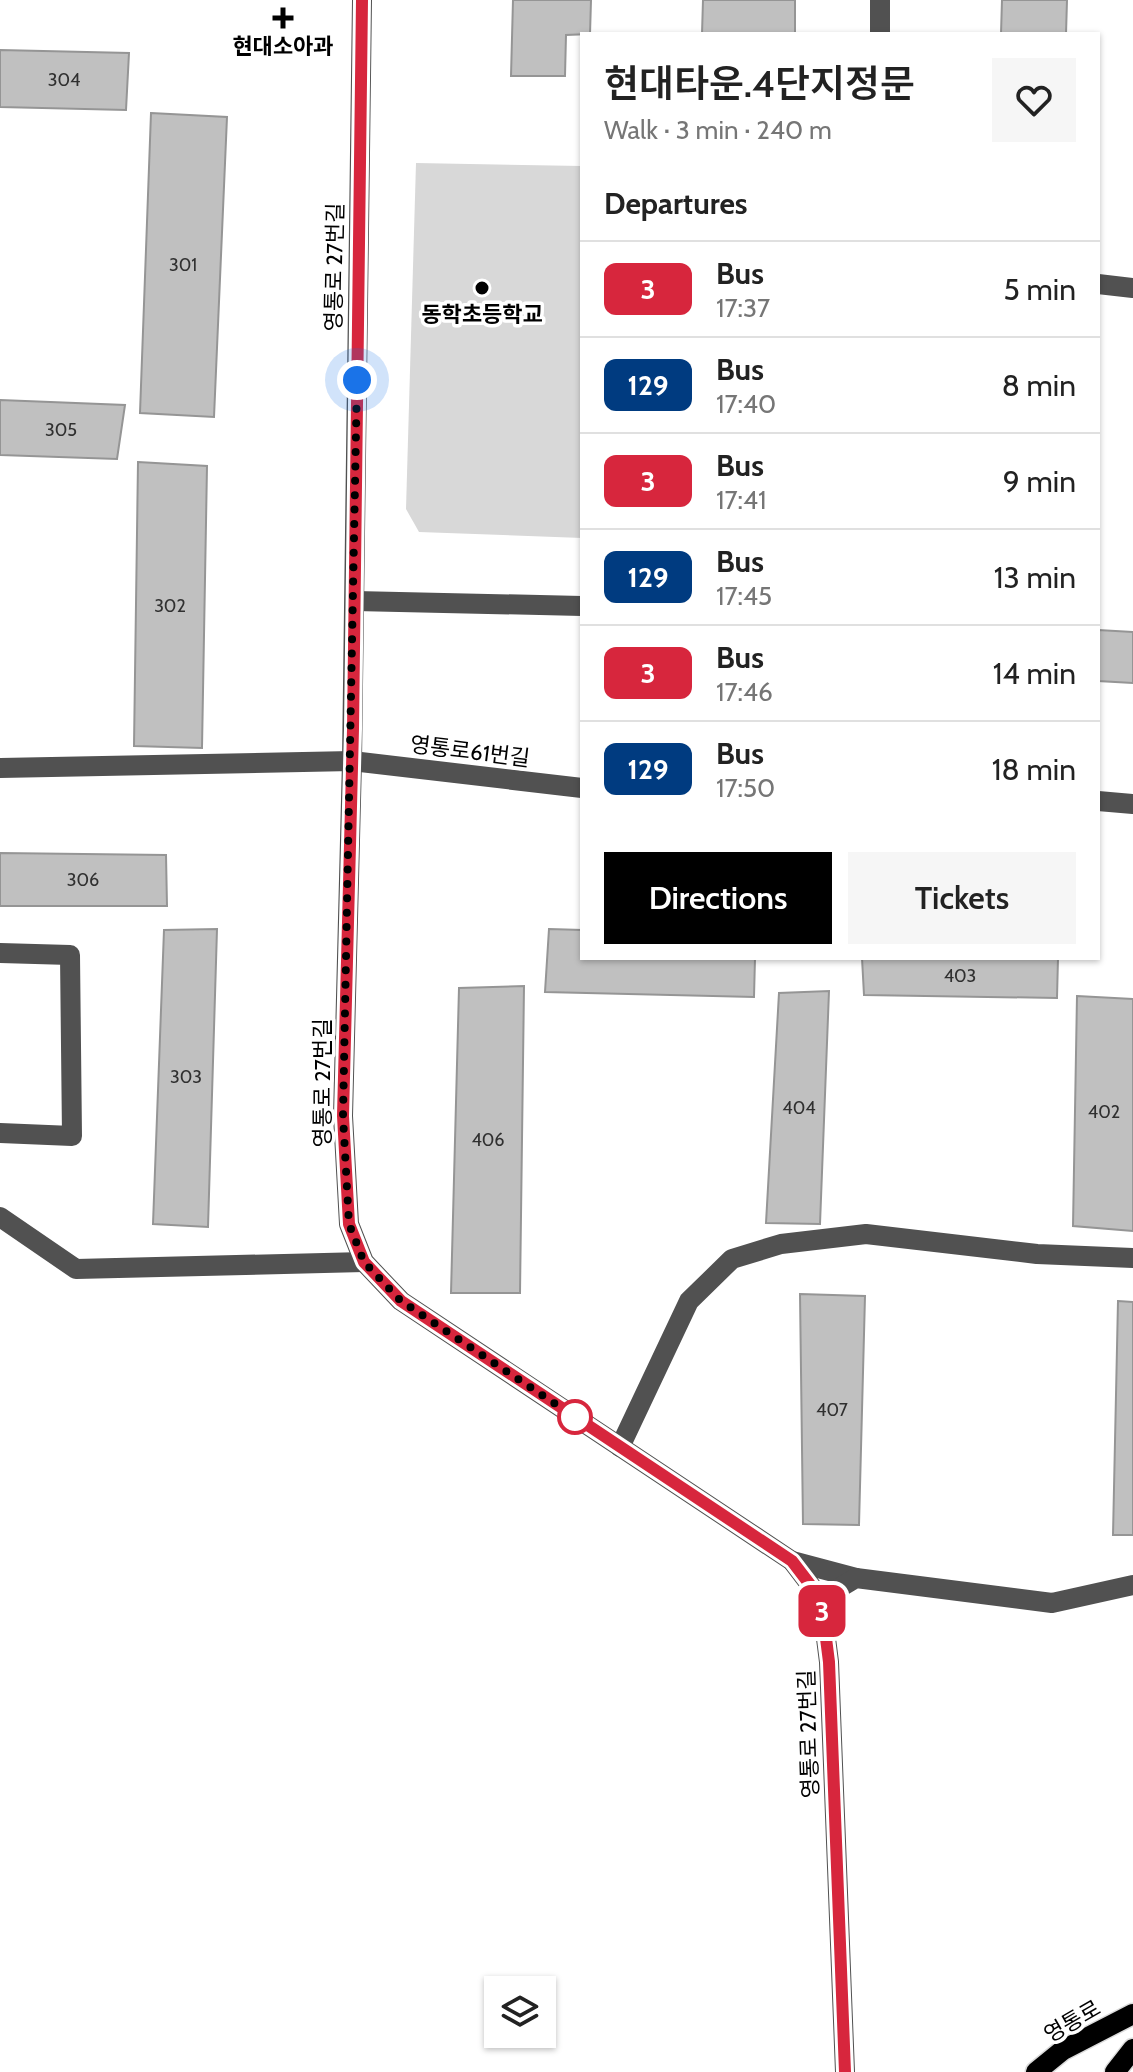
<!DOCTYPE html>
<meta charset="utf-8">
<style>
body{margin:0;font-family:Cabin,"Noto Sans KR",sans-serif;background:#f6f6f6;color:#222;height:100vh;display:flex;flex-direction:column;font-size:30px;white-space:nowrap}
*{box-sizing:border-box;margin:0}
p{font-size:26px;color:#767676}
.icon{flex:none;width:44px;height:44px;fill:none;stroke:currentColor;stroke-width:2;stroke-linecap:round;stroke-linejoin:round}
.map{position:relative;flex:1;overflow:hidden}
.details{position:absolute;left:580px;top:32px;width:520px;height:928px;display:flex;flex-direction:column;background:#fff;border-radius:0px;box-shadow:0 2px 6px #0004}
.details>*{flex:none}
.badge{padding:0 16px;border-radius:12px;font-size:28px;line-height:52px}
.controls{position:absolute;left:484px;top:1976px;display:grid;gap:16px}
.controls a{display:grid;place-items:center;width:72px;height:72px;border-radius:0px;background:#fff;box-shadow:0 2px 6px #0004;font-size:40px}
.you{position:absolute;width:40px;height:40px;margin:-20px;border:6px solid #fff;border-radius:50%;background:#1a73e8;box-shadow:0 0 0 12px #1a73e833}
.map>.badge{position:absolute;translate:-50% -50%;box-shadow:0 0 0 4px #fff}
h2{padding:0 24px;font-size:30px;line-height:72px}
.round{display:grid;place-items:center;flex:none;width:84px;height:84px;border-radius:0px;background:#f6f6f6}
.overview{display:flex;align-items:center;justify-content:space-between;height:136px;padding:0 24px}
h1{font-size:38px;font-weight:600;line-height:60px}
.action{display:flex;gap:16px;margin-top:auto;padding:16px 24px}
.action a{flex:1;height:92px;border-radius:0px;background:#000;color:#fff;font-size:32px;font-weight:600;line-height:92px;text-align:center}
.action a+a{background:#f6f6f6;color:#222}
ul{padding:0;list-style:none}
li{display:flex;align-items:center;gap:24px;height:96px;padding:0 24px;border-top:2px solid #e0e0e0}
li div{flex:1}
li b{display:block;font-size:30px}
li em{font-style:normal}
li .badge{min-width:88px;font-weight:700;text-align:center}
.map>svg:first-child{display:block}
.green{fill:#d8d8d8}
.building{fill:#c0c0c0;stroke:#959595;stroke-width:2}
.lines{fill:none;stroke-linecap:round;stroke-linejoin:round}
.major-casing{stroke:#dbdbdb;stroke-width:23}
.minor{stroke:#515151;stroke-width:20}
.major{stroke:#000;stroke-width:20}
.line-casing{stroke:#fff;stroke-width:18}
.line{stroke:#d7263d;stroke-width:12}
.walk{stroke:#000;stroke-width:8;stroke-dasharray:0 14.4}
.poi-dot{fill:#000;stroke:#fff;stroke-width:3}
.stop-dot{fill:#fff;stroke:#d7263d;stroke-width:4}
.labels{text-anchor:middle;stroke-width:7;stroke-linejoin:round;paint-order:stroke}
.number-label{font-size:18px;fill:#303030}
.poi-label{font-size:22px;font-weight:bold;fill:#000;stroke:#fff}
.street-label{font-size:22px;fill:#000;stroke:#fff}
</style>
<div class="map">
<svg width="1133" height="2072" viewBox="0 0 1133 2072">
<rect width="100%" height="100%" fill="#fff"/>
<!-- green -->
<path class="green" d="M416 163 582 166V538L419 532 406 509Z"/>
<!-- building -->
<g class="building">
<path d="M513 0H591L590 34 566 35 565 76H511Z"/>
<path d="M703 0H795V34H702Z"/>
<path d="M1002 0H1067L1066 34H1001Z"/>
<path d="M0 50 129 53 126 110 0 107Z"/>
<path d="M151 113 227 117 214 417 140 413Z"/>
<path d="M0 400 125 405 117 459 0 455Z"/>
<path d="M138 462 207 466 202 748 134 746Z"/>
<path d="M1098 630 1133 632V683L1098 681Z"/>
<path d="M0 853 166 855 167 906H0Z"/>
<path d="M217 929 208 1227 153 1224 164 930Z"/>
<path d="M549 929 582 930V958H755L754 997 545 992Z"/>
<path d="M862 958H1058L1057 998 864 995Z"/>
<path d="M524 986 520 1293H451L459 988Z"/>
<path d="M829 991 820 1224 766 1223 779 993Z"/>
<path d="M1077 996 1133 999V1231L1073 1226Z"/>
<path d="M800 1294 865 1296 859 1525 803 1524Z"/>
<path d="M1118 1301 1133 1302V1535H1113Z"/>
</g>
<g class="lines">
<!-- major casing -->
<g class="major-casing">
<g id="major">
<path d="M1036 2072 1063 2050 1133 2014"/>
<path d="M1115 2072 1133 2049"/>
</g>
</g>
<!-- minor -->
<g class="minor">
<path d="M362 0 352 761 343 1116 349 1224 364 1262 401 1301 792 1561 821 1599 829 1662 845 2072"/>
<path d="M880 34V0"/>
<path d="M1098 284 1133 288"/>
<path d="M355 601 582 606"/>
<path d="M0 768 352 761 582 788"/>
<path d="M1098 801 1133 804"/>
<path d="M0 953 70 955 72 1136 0 1133"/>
<path d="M0 1217 76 1269 364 1262"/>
<path d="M620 1447 689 1301 732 1259 781 1244 866 1234 1037 1254 1133 1258"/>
<path d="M792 1561 856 1578"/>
<path d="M821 1599 856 1578 1052 1603 1133 1585"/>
</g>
<!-- major -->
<use href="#major" class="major"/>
</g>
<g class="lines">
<!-- line casing -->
<g class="line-casing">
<path id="line" d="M362 0 353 729 343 1116 349 1224 364 1262 401 1301 792 1561 821 1599 829 1662 845 2072"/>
</g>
<!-- line -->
<use href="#line" class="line"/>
<!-- walk -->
<path class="walk" d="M357 380 343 1116 349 1224 364 1262 401 1301 575 1417"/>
</g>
<!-- markers -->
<g class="poi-dot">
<path d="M279 6h8v8h8v8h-8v8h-8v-8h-8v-8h8z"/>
<circle cx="482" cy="288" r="8"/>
</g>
<circle class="stop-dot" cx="575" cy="1417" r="16"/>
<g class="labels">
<!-- number labels -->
<g class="number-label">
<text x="64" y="86">304</text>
<text x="183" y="271">301</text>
<text x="61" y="436">305</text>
<text x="170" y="612">302</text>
<text x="83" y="886">306</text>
<text x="960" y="982">403</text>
<text x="186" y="1083">303</text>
<text x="799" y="1114">404</text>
<text x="1104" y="1118">402</text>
<text x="488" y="1146">406</text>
<text x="832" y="1416">407</text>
</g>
<!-- poi labels -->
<g class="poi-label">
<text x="283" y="54">현대소아과</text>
<text x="482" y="322">동학초등학교</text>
</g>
<!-- street labels -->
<g class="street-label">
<text transform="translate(334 267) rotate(-89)" y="8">영통로 27번길</text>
<text transform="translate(470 751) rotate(7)" y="8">영통로61번길</text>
<text transform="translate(322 1083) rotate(-90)" y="8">영통로 27번길</text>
<text transform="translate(808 1734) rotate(-92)" y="8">영통로 27번길</text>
<text transform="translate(1072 2021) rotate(-30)" y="8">영통로</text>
</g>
</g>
</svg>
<div class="controls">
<a><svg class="icon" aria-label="layers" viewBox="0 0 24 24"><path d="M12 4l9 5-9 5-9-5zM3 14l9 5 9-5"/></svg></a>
</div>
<div class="you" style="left:357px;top:380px"></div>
<b class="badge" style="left:822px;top:1611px;background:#d7263d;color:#fff">3</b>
<section class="details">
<div class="overview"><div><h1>현대타운.4단지정문</h1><p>Walk · 3 min · 240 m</p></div><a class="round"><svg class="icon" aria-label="heart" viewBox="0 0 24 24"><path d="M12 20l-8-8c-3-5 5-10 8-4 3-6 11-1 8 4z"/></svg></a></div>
<h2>Departures</h2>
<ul>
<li><span class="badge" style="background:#d7263d;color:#fff">3</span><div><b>Bus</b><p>17:37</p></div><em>5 min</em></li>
<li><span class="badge" style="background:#003b80;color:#fff">129</span><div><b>Bus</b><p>17:40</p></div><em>8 min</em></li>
<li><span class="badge" style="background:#d7263d;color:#fff">3</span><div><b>Bus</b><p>17:41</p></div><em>9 min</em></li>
<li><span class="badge" style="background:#003b80;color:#fff">129</span><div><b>Bus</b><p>17:45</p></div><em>13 min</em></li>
<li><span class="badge" style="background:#d7263d;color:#fff">3</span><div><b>Bus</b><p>17:46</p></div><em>14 min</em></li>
<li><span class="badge" style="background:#003b80;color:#fff">129</span><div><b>Bus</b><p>17:50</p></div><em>18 min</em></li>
</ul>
<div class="action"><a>Directions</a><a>Tickets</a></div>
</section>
</div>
